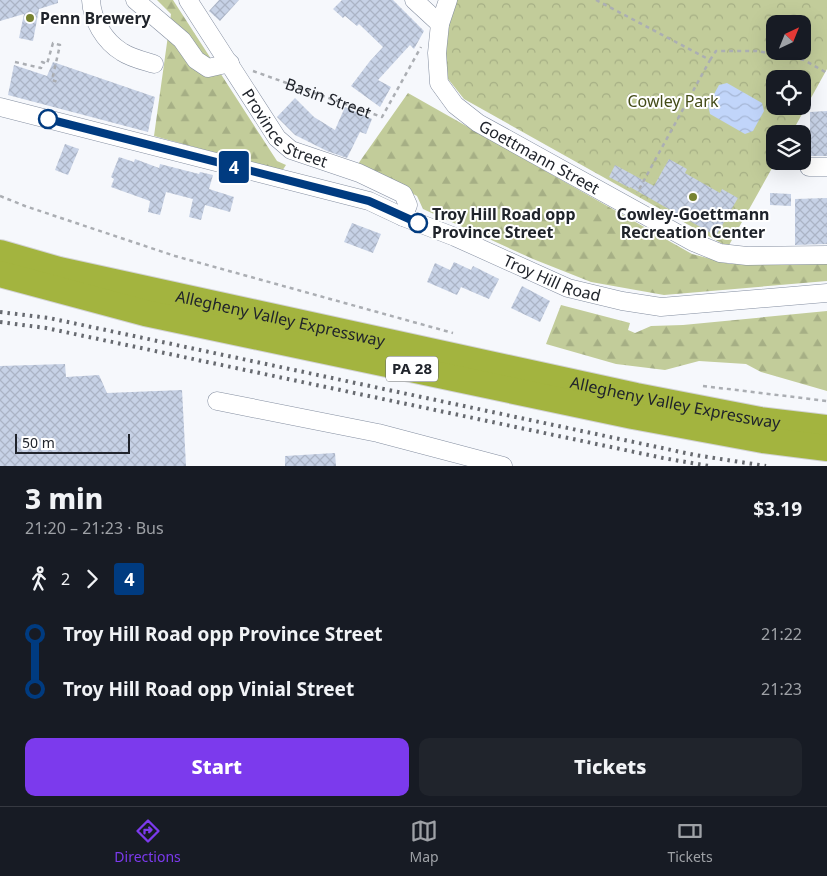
<!DOCTYPE html>
<meta charset="utf-8">
<style>
body{margin:0;font-family:"Noto Sans",sans-serif;background:#20242c;color:#f1f3f6;height:100vh;display:flex;flex-direction:column;font-size:19px;white-space:nowrap}
*{box-sizing:border-box;margin:0}
p{font-size:16px;color:#9ea1a6}
.icon{flex:none;width:28px;height:28px;fill:none;stroke:currentColor;stroke-width:2;stroke-linecap:round;stroke-linejoin:round}
.map{position:relative;height:466px;overflow:hidden}
.sheet{display:flex;flex-direction:column;background:#171b24;flex:1}
.sheet>*{flex:none}
.badge{padding:0 10px;border-radius:4px;font-size:18px;line-height:32px}
.needle{width:32px;rotate:43deg}
.tools{position:absolute;left:766px;top:15px;display:grid;gap:10px}
.tools a{display:grid;place-items:center;width:45px;height:45px;border-radius:10px;background:#171b24;box-shadow:0 5px 20px #0002;font-size:25px}
.scale{position:absolute;left:15px;bottom:12px;width:115px;box-sizing:border-box;padding-left:5px;border:2px solid #20242b;border-top:0;font-size:14px;line-height:18px;white-space:nowrap;color:#20242b;-webkit-text-stroke:4px #fff;paint-order:stroke}
.map>.badge{position:absolute;translate:-50% -50%;box-shadow:0 0 0 2px #fff}
.legs{display:flex;align-items:center;gap:8px;height:55px;padding:0 25px;font-size:16px}
.legs p{margin-inline-start:auto}
.overview{display:flex;align-items:center;justify-content:space-between;height:85px;padding:0 25px}
h1{font-size:28px;font-weight:800;line-height:38px}
.primary-button{display:flex;gap:10px;margin-top:auto;padding:10px 25px}
.primary-button a{flex:1;height:58px;border-radius:10px;background:#7c3aed;color:#fff;font-size:20px;font-weight:800;line-height:58px;text-align:center}
.primary-button a+a{background:#20242c;color:#f1f3f6}
ul{padding:0 25px;list-style:none}
li{display:flex;align-items:center;gap:18px;height:55px;font-size:19px}
li i{display:grid;place-items:center;width:8px;height:100%;margin:0 6px;background:currentColor}
li i::after{content:'';width:12px;height:12px;margin:-6px;border:4px solid;border-radius:50%;background:#171b24}
li p{margin-inline-start:auto}
li:first-child i{background:linear-gradient(#0000 50%,currentColor 0)}
li:last-child i{background:linear-gradient(currentColor 50%,#0000 0)}
.tabs{display:flex;justify-content:space-around;align-items:center;height:70px;border-top:1px solid #363941;background:#171b24;font-size:14px;color:#9ea1a6}
.tabs a{display:grid;justify-items:center;gap:2px}
.tabs .selected{color:#7c3aed}
.map>svg:first-child{display:block}
.forest{fill:url(#forest-firs)}
.park{fill:url(#park-crowns);fill-rule:evenodd}
.water{fill:url(#water-waves)}
.building{fill:url(#building-cross-hatch)}
.lines{fill:none;stroke-linecap:round;stroke-linejoin:round}
.minor-casing{stroke:#848ea0;stroke-width:19}
.highway-casing{stroke:#d2d3d5;stroke-width:28}
.path{stroke:#abaeb3;stroke-width:2.5;stroke-dasharray:4 4;stroke-linecap:butt}
.minor{stroke:#fff;stroke-width:18}
.highway{stroke:#a3b43f;stroke-width:26}
.rail{stroke:#676a70;stroke-width:4;stroke-dasharray:2.5 5;stroke-linecap:butt}
.line-1-casing{stroke:#fff;stroke-width:11}
.line-1{stroke:#003b80;stroke-width:8}
.poi-dot{fill:#778331;stroke:#fff;stroke-width:2}
.stop-1-dot{fill:#fff;stroke:#003b80;stroke-width:2.5}
.labels{text-anchor:middle;stroke-width:4;stroke-linejoin:round;paint-order:stroke}
.shield{fill:#fff;stroke:#63666b;stroke-width:1}
.shield-label{font-size:15px;font-weight:bold;fill:#20242b}
.poi-label{font-size:16px;font-weight:bold;fill:#20242b;stroke:#fff;text-anchor:start}
.street-label{font-size:16px;fill:#20242b;stroke:#fff}
.park-label{font-size:16px;fill:#444c18;stroke:#fff}
.stop-label{font-size:16px;font-weight:bold;fill:#20242b;stroke:#fff;text-anchor:start}
</style>
<div class="map">
<svg width="827" height="466" viewBox="0 0 827 466">
<defs>
<pattern id="forest-firs" width="22" height="20" patternUnits="userSpaceOnUse" patternTransform="scale(1.25)"><rect width="22" height="20" fill="#c2cc9a"/><path d="M5 1l3.5 6h-7zM16 11l3.5 6h-7z" fill="#a6af85"/></pattern>
<pattern id="park-crowns" width="20" height="18" patternUnits="userSpaceOnUse" patternTransform="scale(1.25)"><rect width="20" height="18" fill="#c2cc9a"/><path d="M2 6a3 3 0 1 1 6 0M12 15a3 3 0 1 1 6 0" fill="none" stroke="#a6af85"/></pattern>
<pattern id="water-waves" width="16" height="10" patternUnits="userSpaceOnUse" patternTransform="scale(1.25)"><rect width="16" height="10" fill="#c1d5fa"/><path d="M0 5q4-4 8 0t8 0" fill="none" stroke="#a6b7d6"/></pattern>
<pattern id="building-cross-hatch" width="8" height="8" patternUnits="userSpaceOnUse" patternTransform="scale(1.25)"><rect width="8" height="8" fill="#c7d2e6"/><path d="M0 0l8 8M0 8l8-8" fill="none" stroke="#abb4c5"/></pattern>
</defs>
<rect width="100%" height="100%" fill="#f6f8fc"/>
<!-- forest -->
<g class="forest">
<path d="M157 0H173L277 161 286 165 282 171 154 136 171 14Z"/>
<path d="M408 93 692 254 730 264 827 263V281L664 295 591 282 533 259 423 209 417 196 358 164Z"/>
<path d="M561 305 630 323 628 330 635 333 651 326 683 325 827 311V391L761 372 746 364 699 361 665 370 616 364 546 344Z"/>
</g>
<!-- park -->
<path class="park" d="M453 0H827V69L791 134H775L776 161 728 247 464 99 445 75V32ZM775 24H802V51H775ZM775 79H802V106H775Z"/>
<!-- water -->
<path class="water" d="M727 83 762 103 764 111 753 131 745 134 710 114 708 105 719 85Z"/>
<!-- building -->
<g class="building">
<path d="M0 0H58V3L39 9 33 41 19 38 24 14 0 21Z"/>
<path d="M219 0H239L220 21 209 11Z"/>
<path d="M342 0H393L424 31 414 49 410 45 378 80 391 87 380 107 351 86 370 61 383 47 359 24 357 26 345 16 343 18 333 9Z"/>
<path d="M53 62 155 97 148 132 8 95 14 65 47 76Z"/>
<path d="M295 98 314 117 335 130 345 107 372 119 366 134 360 132 347 158 327 151 295 135 277 117Z"/>
<path d="M827 111V156H809L802 159V138L810 137V112Z"/>
<path d="M65 144 79 149 68 175 55 170Z"/>
<path d="M119 157 134 162 135 159 159 168 160 164 199 174 200 172 213 175 209 189 234 197 230 212 205 205 201 220 189 217 193 199 166 192 160 215 148 212 150 201 111 187 114 179 111 177Z"/>
<path d="M669 159 687 169 685 173 720 193 722 189 738 198 716 236 630 187V188L609 177 615 165 654 186Z"/>
<path d="M770 193 791 194V206L770 205Z"/>
<path d="M827 198V244L795 245V199Z"/>
<path d="M352 223 381 234 373 253 344 242Z"/>
<path d="M454 262 471 270 473 266 499 279 489 299 461 287 457 295 427 282 435 263 450 270Z"/>
<path d="M522 286 550 301 540 322 511 308Z"/>
<path d="M65 364 66 377 99 375 107 393 182 390 186 466H0V366Z"/>
<path d="M335 453 336 466H285V456Z"/>
</g>
<g class="lines">
<!-- minor casing -->
<g class="minor-casing">
<g id="minor">
<path d="M91 0C92 20 104 41 122 52 131 58 144 61 154 64"/>
<path d="M135 0 182 40 196 60 208 68 230 63"/>
<path id="s2" d="M188 0 277 138 291 150 359 173 403 194 408 205 403 217"/>
<path d="M414 0 440 24"/>
<path id="s3" d="M448 0 440 24 437 53 439 83 455 105 478 123 693 242 720 253 747 256 827 255"/>
<path id="s4" d="M0 107 369 201 403 217 455 237 568 288 622 301 661 307 827 293"/>
<path d="M809 167H827"/>
<path d="M217 401 378 433 503 466"/>
</g>
</g>
<!-- highway casing -->
<g class="highway-casing">
<g id="highway">
<path id="s5" d="M0 253 59 270 636 396 760 420 827 428"/>
<path d="M0 274 145 313 633 416 763 440 827 448"/>
</g>
</g>
<!-- path -->
<g class="path">
<path d="M596 0 710 60 637 193"/>
<path d="M710 60 716 51H757L804 60 827 73"/>
<path d="M15 62 41 68 42 62 47 64 53 43 60 45 52 80 60 83"/>
<path id="s1" d="M253 71 382 117 421 47"/>
<path d="M0 196 25 206 175 256 453 333"/>
<path d="M703 386 827 401"/>
</g>
<!-- minor -->
<use href="#minor" class="minor"/>
<!-- highway -->
<use href="#highway" class="highway"/>
<!-- rail -->
<g class="rail">
<path d="M0 312 49 318 695 455 766 466"/>
<path d="M0 322 46 328 663 458 709 466"/>
</g>
</g>
<g class="lines">
<!-- line-1 casing -->
<g class="line-1-casing">
<path id="line-1" d="M48 119 369 201 418 223"/>
</g>
<!-- line-1 -->
<use href="#line-1" class="line-1"/>
</g>
<!-- markers -->
<g class="poi-dot">
<circle cx="30" cy="18" r="5"/>
<circle cx="693" cy="197" r="5"/>
</g>
<g class="stop-1-dot">
<circle cx="48" cy="119" r="9"/>
<circle cx="418" cy="223" r="9"/>
</g>
<g class="labels">
<!-- shield labels -->
<rect class="shield" x="386" y="356.5" width="52" height="25" rx="4"/>
<g class="shield-label">
<text x="412" y="374">PA 28</text>
</g>
<!-- poi labels -->
<g class="poi-label">
<text x="40" y="24">Penn Brewery</text>
<text x="693" y="220" text-anchor="middle">Cowley-Goettmann<tspan x="693" dy="18">Recreation Center</tspan></text>
</g>
<!-- street labels -->
<g class="street-label">
<text dy="6" stroke="none"><textPath href="#s1" startOffset="80">Basin Street</textPath></text>
<text dy="6" stroke="none"><textPath href="#s2" startOffset="164">Province Street</textPath></text>
<text dy="6" stroke="none"><textPath href="#s3" startOffset="211">Goettmann Street</textPath></text>
<text dy="6" stroke="none"><textPath href="#s4" startOffset="580">Troy Hill Road</textPath></text>
<text dy="6" stroke="none"><textPath href="#s5" startOffset="288">Allegheny Valley Expressway</textPath></text>
<text dy="6" stroke="none"><textPath href="#s5" startOffset="692">Allegheny Valley Expressway</textPath></text>
</g>
<!-- park labels -->
<g class="park-label">
<text x="673" y="107">Cowley Park</text>
</g>
<!-- stop labels -->
<g class="stop-label">
<text x="432" y="220">Troy Hill Road opp<tspan x="432" dy="18">Province Street</tspan></text>
</g>
</g>
</svg>
<div class="tools">
<a><svg class="needle" viewBox="-14 -14 28 28"><path d="M0-13l5 13h-10z" fill="#e53935"/><path d="M0 13l5-13h-10z" fill="#9ea1a6"/></svg></a>
<a><svg class="icon" aria-label="locate" viewBox="0 0 24 24"><circle cx="12" cy="12" r="6"/><path d="M12 2v4M12 18v4M2 12h4M18 12h4"/></svg></a>
<a><svg class="icon" aria-label="layers" viewBox="0 0 24 24"><path d="M12 4l9 5-9 5-9-5zM3 14l9 5 9-5"/></svg></a>
</div>
<div class="scale">50 m</div>
<b class="badge" style="left:234px;top:167px;background:#003b80;color:#fff">4</b>
</div>
<section class="sheet">
<div class="overview"><div><h1>3 min</h1><p>21:20 – 21:23 · Bus</p></div><b>$3.19</b></div>
<div class="legs"><svg class="icon" aria-label="walk" viewBox="0 0 24 24"><circle cx="13" cy="4" r="2"/><path d="M13 8l-2 6 4 7M11 14l-3 7M7 12l3-4h3l4 4"/></svg>2<svg class="icon" aria-label="forward" viewBox="0 0 24 24"><path d="M9 5l7 7-7 7"/></svg><b class="badge" style="background:#003b80;color:#fff">4</b></div>
<ul>
<li><i style="color:#003b80"></i><b>Troy Hill Road opp Province Street</b><p>21:22</p></li>
<li><i style="color:#003b80"></i><b>Troy Hill Road opp Vinial Street</b><p>21:23</p></li>
</ul>
<div class="primary-button"><a>Start</a><a>Tickets</a></div>
</section>
<nav class="tabs">
<a class="selected"><svg class="icon" aria-label="directions" viewBox="0 0 24 24"><path d="M12 3l9 9-9 9-9-9zM9 14v-3h6M13 9l2 2-2 2"/></svg>Directions</a>
<a><svg class="icon" aria-label="map" viewBox="0 0 24 24"><path d="M3 6l6-2 6 2 6-2v14l-6 2-6-2-6 2zM9 4v14M15 6v14"/></svg>Map</a>
<a><svg class="icon" aria-label="tickets" viewBox="0 0 24 24"><path d="M3 7h18v10H3zM15 7v10"/></svg>Tickets</a>
</nav>
